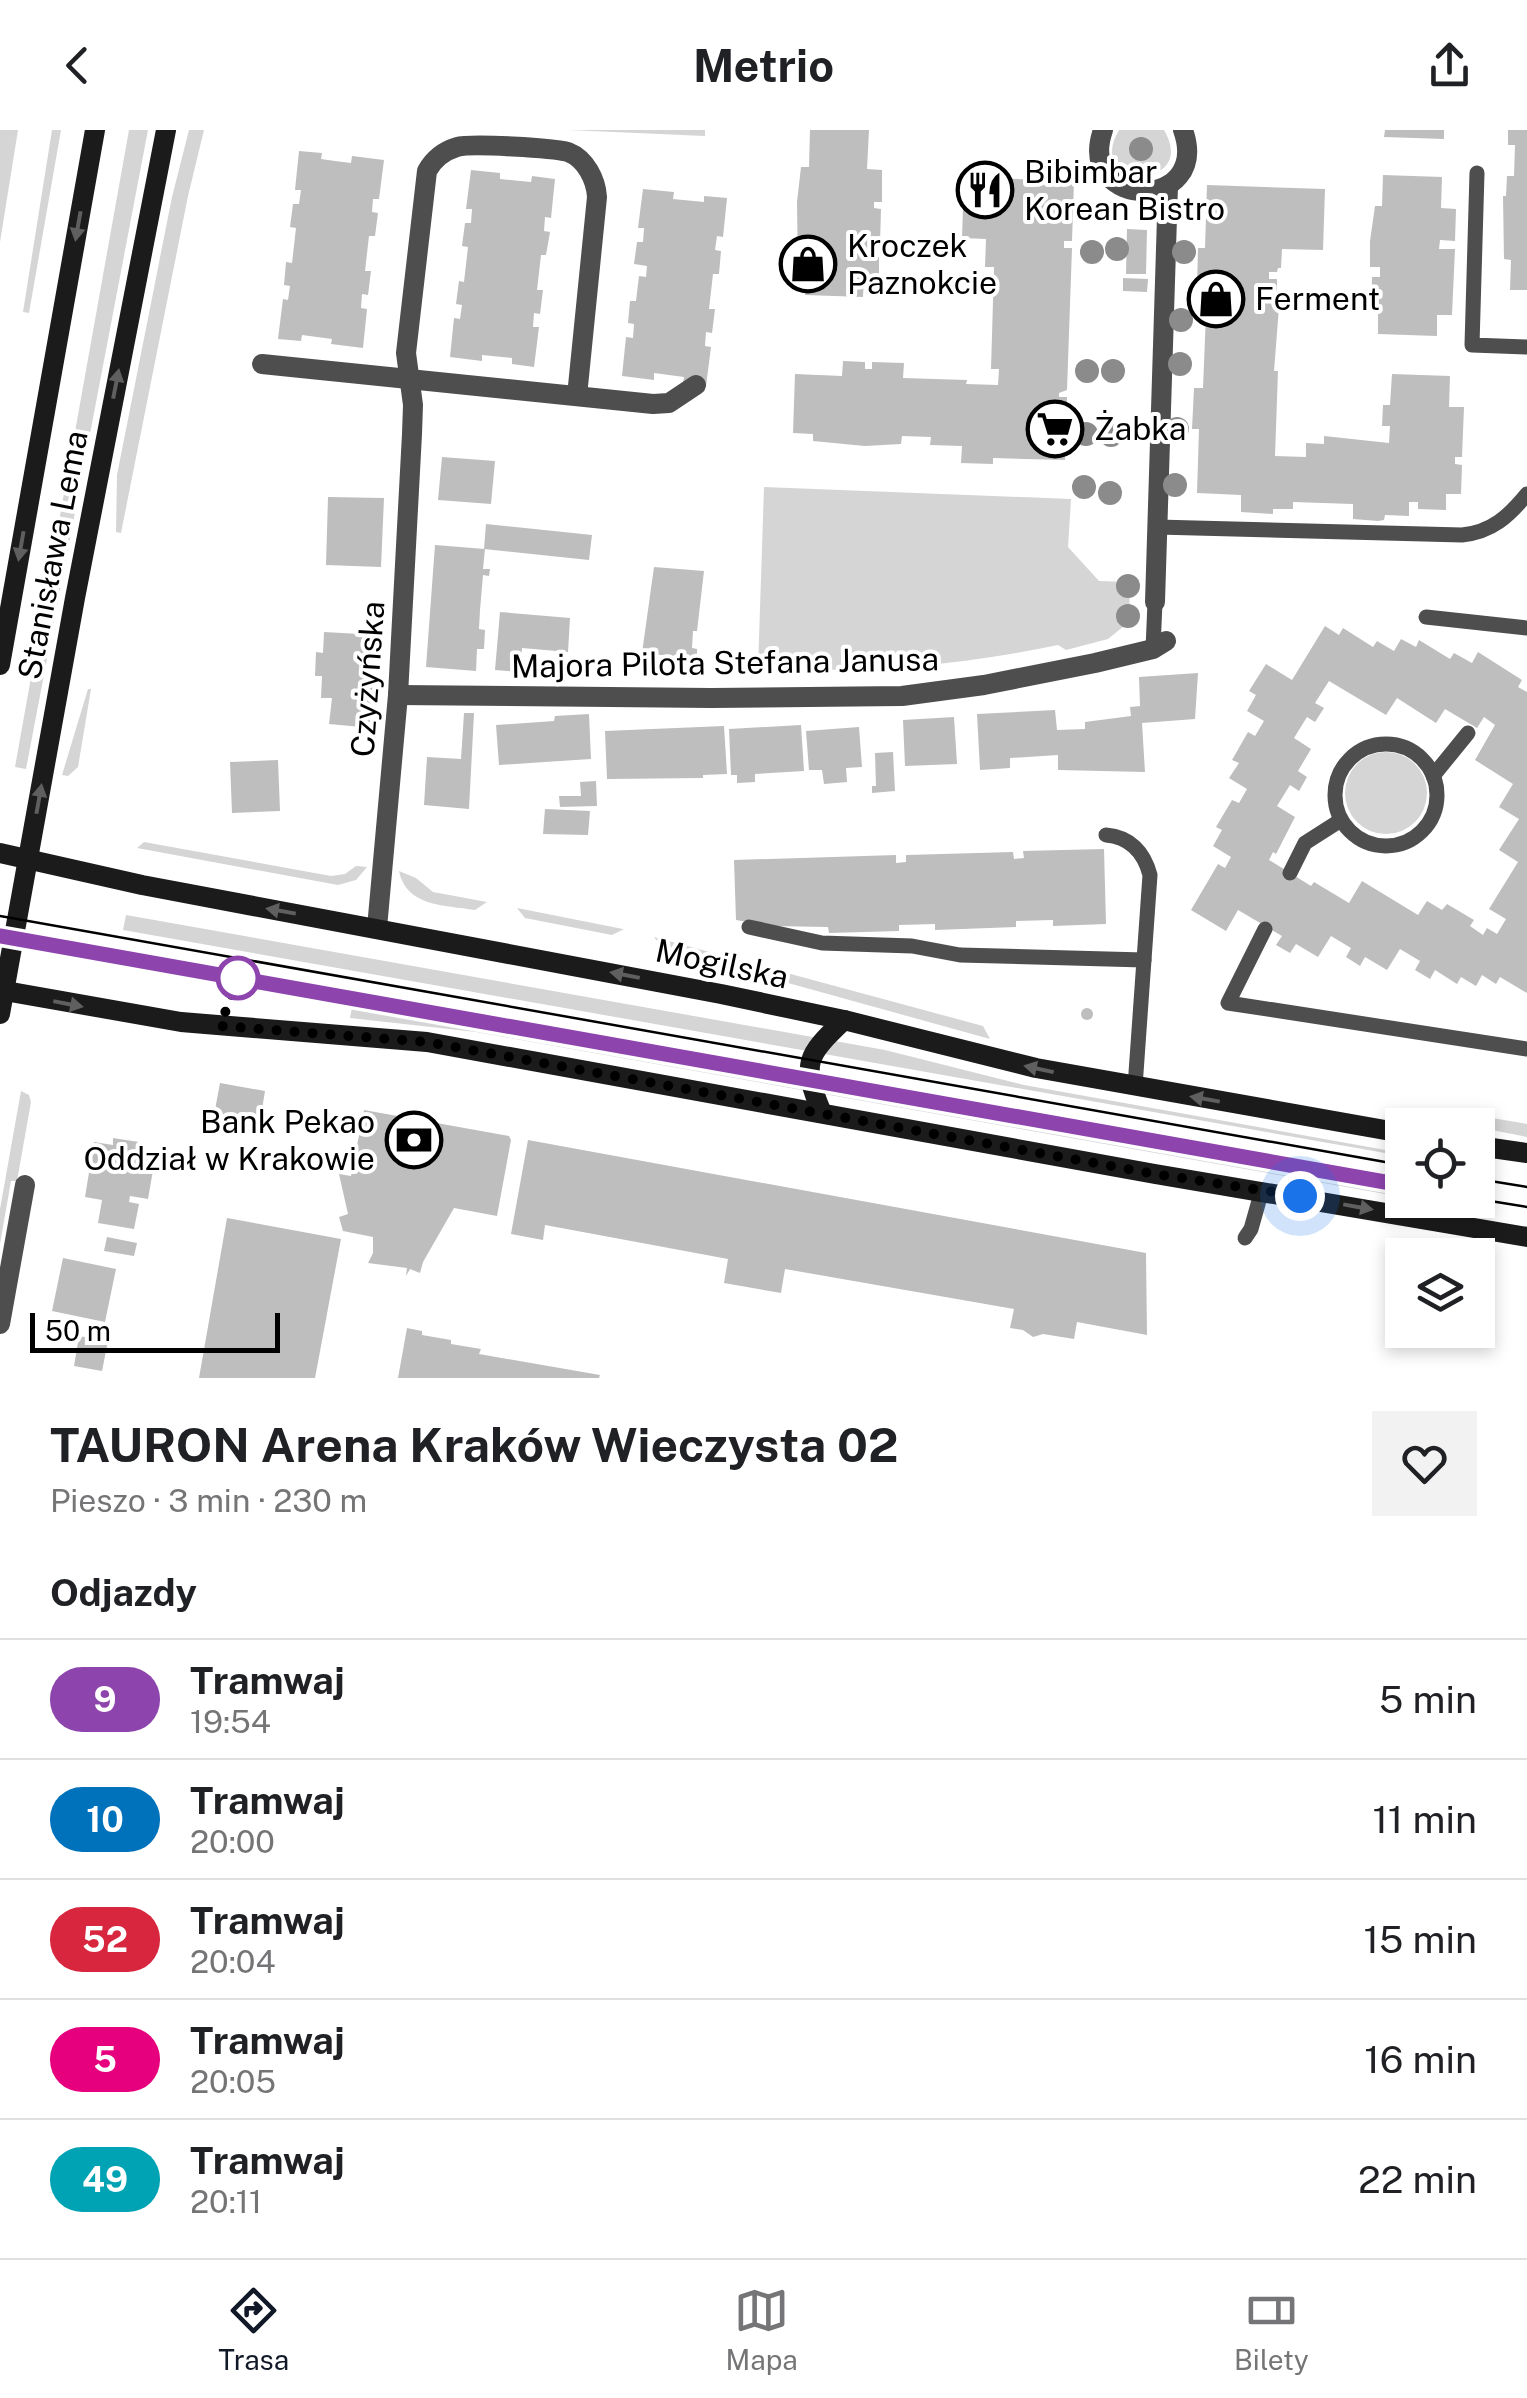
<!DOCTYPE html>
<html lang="pl">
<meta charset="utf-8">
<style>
body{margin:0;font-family:"Public Sans",sans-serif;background:#f2f2f2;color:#202124;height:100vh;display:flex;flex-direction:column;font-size:38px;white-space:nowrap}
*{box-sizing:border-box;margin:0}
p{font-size:32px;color:#757577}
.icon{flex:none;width:55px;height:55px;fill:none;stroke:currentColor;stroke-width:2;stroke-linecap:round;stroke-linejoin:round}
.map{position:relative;height:1248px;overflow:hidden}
.side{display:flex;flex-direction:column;background:#fff;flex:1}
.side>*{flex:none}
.badge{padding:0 20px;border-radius:32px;font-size:35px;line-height:65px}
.tools{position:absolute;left:1385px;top:978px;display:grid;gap:20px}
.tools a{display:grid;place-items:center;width:110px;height:110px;border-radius:0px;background:#fff;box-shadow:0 5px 15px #0003;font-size:50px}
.scale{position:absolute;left:30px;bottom:25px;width:250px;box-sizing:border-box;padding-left:10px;border:5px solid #000;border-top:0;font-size:28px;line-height:35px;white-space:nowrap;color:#000;-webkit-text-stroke:8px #fff;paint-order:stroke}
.you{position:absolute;width:50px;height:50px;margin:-25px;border:8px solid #fff;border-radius:50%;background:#1a73e8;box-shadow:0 0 0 15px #1a73e833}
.map>.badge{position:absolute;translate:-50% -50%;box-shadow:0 0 0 5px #fff}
h2{padding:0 50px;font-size:38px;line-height:90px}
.round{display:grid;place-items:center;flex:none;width:105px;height:105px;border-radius:0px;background:#f2f2f2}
.overview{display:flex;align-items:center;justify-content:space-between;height:170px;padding:0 50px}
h1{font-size:48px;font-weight:700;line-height:75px}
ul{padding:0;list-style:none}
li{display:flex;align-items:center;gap:30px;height:120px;padding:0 50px;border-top:2px solid #e0e0e0}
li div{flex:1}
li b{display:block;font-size:38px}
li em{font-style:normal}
li .badge{min-width:110px;font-weight:700;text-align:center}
header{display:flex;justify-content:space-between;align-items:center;height:130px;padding:0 50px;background:#fff;font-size:45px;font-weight:700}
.dock{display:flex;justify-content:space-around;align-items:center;height:140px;border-top:2px solid #e0e0e0;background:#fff;font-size:28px;color:#757577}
.dock a{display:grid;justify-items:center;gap:5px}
.dock .selected{color:#111827}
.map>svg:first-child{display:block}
.green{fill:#d5d5d5}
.building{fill:#bebebe;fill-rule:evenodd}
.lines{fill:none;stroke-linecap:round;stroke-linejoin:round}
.service{stroke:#4e4e4e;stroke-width:15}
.minor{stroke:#4e4e4e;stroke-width:20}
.secondary{stroke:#1b1b1b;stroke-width:20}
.tram{stroke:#000;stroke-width:2.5}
.tree{fill:#8b8b8b}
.oneway{fill:#5f5f5f}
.line-casing{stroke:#fff;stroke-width:22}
.line{stroke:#8e44ad;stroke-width:15}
.walk{stroke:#000;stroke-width:10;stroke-dasharray:0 18}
.stop-dot{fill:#fff;stroke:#8e44ad;stroke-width:5}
.labels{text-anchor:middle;stroke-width:8;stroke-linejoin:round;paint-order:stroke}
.poi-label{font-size:32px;fill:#000;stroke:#fff;text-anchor:start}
.street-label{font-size:32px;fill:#000;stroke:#fff}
</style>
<header><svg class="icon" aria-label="back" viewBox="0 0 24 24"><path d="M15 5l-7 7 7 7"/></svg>Metrio<svg class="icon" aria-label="share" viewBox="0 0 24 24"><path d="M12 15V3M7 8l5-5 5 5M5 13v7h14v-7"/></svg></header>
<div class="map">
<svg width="1527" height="1248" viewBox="0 0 1527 1248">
<rect width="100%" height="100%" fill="#fff"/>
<!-- green -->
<g class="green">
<path d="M0 0H18L0 112Z"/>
<path d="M52 0H61L29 183 23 182Z"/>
<path d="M129 0H148L26 639 15 637Z"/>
<path d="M189 0H204L188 66 121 403 116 402 117 345 172 67Z"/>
<path d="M568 0H705V6Z"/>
<path d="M1119 0H1164C1200 61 1083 60 1119 0Z"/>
<path d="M764 357 1071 369 1068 417 1099 451 1130 452 1129 492 1108 509 1066 520 1058 515C952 537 865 542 758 539Z"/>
<path d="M88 559H91L78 637 68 646 62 645Z"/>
<circle cx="1386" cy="663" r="41"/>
<path d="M144 712 331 746 345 744 356 736 367 737 356 750 338 755 137 718Z"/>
<path d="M399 741 416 748 433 762 487 772 475 780C445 775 406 777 399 741Z"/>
<path d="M517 778 623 799H624L612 805 525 788Z"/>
<path d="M126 785 885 920 1024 955 1402 1023V1026L123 800Z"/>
<path d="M654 807 983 896 990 909 662 818Z"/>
<path d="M352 877 1402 1063V1067L476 902 350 888Z"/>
<path d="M21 961 29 965 31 972 17 1051H11L0 1114V1079Z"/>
<path d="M1439 979 1527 994V1007L1487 999Z"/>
</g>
<!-- building -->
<g class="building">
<path d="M810 0H869L867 39 882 40V72H874V78L881 79 880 114H873L872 126 879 127V146L864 145 863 167 805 165V144L798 143 797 72 801 37H809Z"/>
<path d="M1385 0H1444V9L1384 7Z"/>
<path d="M1508 0H1527V160H1510L1511 130 1504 129 1503 66H1506L1507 46H1514L1515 15H1508Z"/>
<path d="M299 21 322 23 321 29 335 31 351 33 352 26 384 30 379 69H373L372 82 378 83 375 106H369L365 141H371L368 165 362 164 361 178 367 179 363 218 331 214 332 209 302 205 301 211 278 209 283 169 288 170 290 156 284 155 286 132 292 133 296 98 290 97 293 74H299L301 60H295Z"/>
<path d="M471 40 500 43V49L531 52 532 46 555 49 551 88 545 87 544 101 550 102 546 125H541L537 160H543L540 184 534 183 533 197H539L534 237 512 234V228L482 225V231L450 227 454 188 460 189 462 175 456 174 459 151 464 152 468 117 462 116 465 93H471L472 79H466Z"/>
<path d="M1383 45 1442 47 1441 78 1456 79 1455 111 1440 110 1439 119H1455L1452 185H1437V206L1378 204V183H1371L1372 147H1380V137H1370V111L1375 76H1382Z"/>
<path d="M964 47 1074 51 1072 111H1064V118H1072L1067 260 1059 263V267H1067L1065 330 993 328V334L961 333 962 316 930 315 931 307 902 306 901 314 865 316 813 311V304L793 303 795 244 842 246 843 231 865 232V239H872V232L904 233 903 248 967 250 966 254 998 255 999 239H991L994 137H985L986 109 962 108Z"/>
<path d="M1207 55 1325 59 1323 120 1282 119 1281 138H1278L1277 142H1269V149H1277V164H1280L1274 241H1278L1275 326 1306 327V313L1324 314V306L1389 313 1390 296H1382L1383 275H1390L1392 244 1450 246 1449 277H1464L1462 327H1455V334L1462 335 1461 364H1446V380L1418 379V372H1409V386L1385 385 1384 390 1378 391 1353 389V374L1293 372V379H1273V384L1241 382V365L1197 363 1199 299H1192L1194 258H1203L1207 159H1197L1198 118H1205Z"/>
<path d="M643 59 674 62 673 69 704 72V66L727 68 723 107 717 106 715 120 721 121 719 144H713L709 179H715L712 203 706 202 705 216 711 217 706 256 683 253 684 247 654 243V250L622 246 626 207 633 208 634 194 628 193 630 171H636L639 146 646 147 647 136 634 134 637 112H643L644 98H638Z"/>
<path d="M1127 99 1147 100 1146 144H1126Z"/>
<path d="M1123 148 1148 149 1147 162 1123 161Z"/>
<path d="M442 327 495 331 491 374 438 370Z"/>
<path d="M328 367 384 368 381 437 326 435Z"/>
<path d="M486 394 592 405 589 430 484 419Z"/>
<path d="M435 415 485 419 483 439H490L489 446 483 445 480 480 479 499 485 500 484 519H477L476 541 426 537Z"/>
<path d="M654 437 704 441 697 501H693L692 518 697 519V529L642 523Z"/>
<path d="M500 482 570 488 568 522 522 518 520 542 495 540Z"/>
<path d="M1325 496 1339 505 1343 498 1373 517 1377 511 1394 521 1401 509 1416 517 1419 510 1450 529 1454 523 1472 533 1478 522 1522 550 1518 557 1527 562V863L1500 847 1496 854 1482 845 1476 856 1461 847 1457 854 1435 840 1430 849 1415 840 1420 831 1400 819 1387 840 1365 827 1360 836 1346 827 1351 818 1331 806 1318 827 1296 814 1290 823 1276 815 1282 806 1238 780 1226 801 1191 780 1218 734 1225 738 1231 727 1213 716 1222 700 1216 697 1232 670 1239 673 1247 659 1229 648 1239 633 1232 630 1248 602 1255 606 1264 591 1247 581 1256 565 1249 561 1266 534 1292 550ZM1329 551 1386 585 1397 568 1436 593 1445 579 1477 598 1484 587 1495 595 1475 630 1513 654 1499 677 1519 689 1499 720 1518 732 1489 779 1506 789 1497 804 1487 798 1483 805 1470 796 1474 790 1447 774 1442 780 1427 771 1418 785 1362 751 1349 773 1314 752 1311 756 1269 730 1273 722 1276 724 1295 687 1277 676 1290 655 1299 661 1307 647 1298 641 1311 619 1294 608 1307 587 1315 592 1324 578 1315 573Z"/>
<path d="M324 502 378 505 372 598 329 594 332 568H321L322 546H315L316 522 323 523Z"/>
<path d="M1198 543 1195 589 1142 593 1145 642 1058 640V625L1010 628V638L980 640 977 584 1055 580 1057 600 1085 599V592L1131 586 1130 577 1140 576 1139 547Z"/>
<path d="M464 583H474L469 679 424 675 427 627 461 629Z"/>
<path d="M589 584 591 629 499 635 496 595 554 591 555 586Z"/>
<path d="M954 587 957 634 905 636 903 590Z"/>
<path d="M801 595 804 641 755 644V652L737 653V645H731L729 599Z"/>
<path d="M724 596 727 644 703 645V648L607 649 605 601Z"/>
<path d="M859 597 862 637 846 638 847 652 824 654 822 640H809L806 601Z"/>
<path d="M893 622 895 661 872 663V656H876L875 623Z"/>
<path d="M278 630 280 681 232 683 230 632Z"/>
<path d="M596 651 597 676 560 677 559 666H581L580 652Z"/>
<path d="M545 679 590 681 588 705 543 704Z"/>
<path d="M1104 719 1106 794 1053 796V790L1016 791V797L935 800V794L899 795V801L829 803 828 797 771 796 736 790 734 730 896 725V733L906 732V725L1013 722 1014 729 1024 728 1023 721Z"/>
<circle cx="1087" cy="884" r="6"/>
<path d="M220 953 265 961 258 1004 212 996Z"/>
<path d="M364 980 509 1006 511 1010 497 1086 454 1078 423 1132 420 1143 410 1139 406 1146 407 1138 368 1133 373 1123V1107L343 1101 339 1087 348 1084 339 1044 351 1046Z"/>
<path d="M113 1008 139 1012 138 1020 156 1023 148 1069 130 1066 129 1072 139 1074 134 1099 98 1093 102 1070 85 1067 94 1012 113 1015Z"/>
<path d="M528 1010 1146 1123 1147 1205 1077 1192 1074 1209 1043 1204 1033 1207 1023 1200 1010 1198 1014 1179 785 1139 781 1163 724 1153 728 1129 545 1095 543 1110 511 1104Z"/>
<path d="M227 1088 341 1109 315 1248H199Z"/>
<path d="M107 1107 137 1113 134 1126 104 1121Z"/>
<path d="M63 1128 116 1139 105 1192 52 1181Z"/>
<path d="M407 1198 422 1201V1205L451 1210V1214L481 1219 479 1224 600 1245 599 1248H398Z"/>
<path d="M79 1206 108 1211 102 1241 74 1236Z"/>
</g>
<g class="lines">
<!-- service -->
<g class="service">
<path d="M1477 43 1472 215 1527 217"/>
<path d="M1157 397 1462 405C1492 402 1509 386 1527 364"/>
<path d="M1426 487 1527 498"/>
<path d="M1153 519 1155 472"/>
<circle cx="1386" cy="665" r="51"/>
<path d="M1433 646 1468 603"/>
<path d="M1106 705C1130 707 1144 722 1150 745L1135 957"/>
<path d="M1290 743 1305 713 1341 690"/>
<path d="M749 797 822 813 912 816 960 825 1144 830"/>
<path d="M1265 799 1228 873 1527 919"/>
<path d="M1245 1108 1251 1099 1262 1060"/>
</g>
<!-- minor -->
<g class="minor">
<path d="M1103 0C1075 81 1212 82 1183 0"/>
<path d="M262 234 653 274 669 273 696 255"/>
<path d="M1155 472 1168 55"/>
<path d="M398 565 711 568 902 566 984 555 1095 533 1153 519 1166 511"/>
<path d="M377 798 398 565 412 304 413 275 406 223 427 41C433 30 444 21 457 17 471 13 554 18 568 22 586 29 596 50 597 67L577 266"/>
<path d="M0 1194 25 1055"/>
</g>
<!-- secondary -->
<g class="secondary">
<path d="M0 535 95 0"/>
<path d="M0 723 142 755 721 864 844 890 1036 938 1402 1003"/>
<path d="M0 860 181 892 427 912 1155 1044 1527 1107"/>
<path d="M0 884 75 468 166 0"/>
<path d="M822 983C801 933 806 926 844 890"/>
<path d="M1478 1016 1527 1023"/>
</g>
<!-- tram -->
<g class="tram">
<path d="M0 786 1402 1035"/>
<path d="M0 806 1402 1055"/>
<path d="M1478 1049 1527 1057"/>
<path d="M1478 1069 1527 1077"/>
</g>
</g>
<!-- trees -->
<g class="tree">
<circle cx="1141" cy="19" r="12"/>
<circle cx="1117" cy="119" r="12"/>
<circle cx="1092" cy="122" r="12"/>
<circle cx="1184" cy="122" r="12"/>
<circle cx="1181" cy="190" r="12"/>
<circle cx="1180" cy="234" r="12"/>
<circle cx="1087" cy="241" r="12"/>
<circle cx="1113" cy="241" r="12"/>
<circle cx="1177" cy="299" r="12"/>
<circle cx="1086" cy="304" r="12"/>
<circle cx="1111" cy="305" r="12"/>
<circle cx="1175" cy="355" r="12"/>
<circle cx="1084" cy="357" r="12"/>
<circle cx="1110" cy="363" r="12"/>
<circle cx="1128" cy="456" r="12"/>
<circle cx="1128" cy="486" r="12"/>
</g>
<!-- one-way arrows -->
<defs><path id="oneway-solid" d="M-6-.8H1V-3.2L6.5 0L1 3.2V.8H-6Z" transform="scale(2.5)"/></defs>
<g class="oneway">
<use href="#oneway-solid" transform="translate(78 96) rotate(100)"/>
<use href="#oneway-solid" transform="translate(116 254) rotate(-79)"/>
<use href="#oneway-solid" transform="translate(21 416) rotate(100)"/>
<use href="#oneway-solid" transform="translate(39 669) rotate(-80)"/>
<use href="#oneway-solid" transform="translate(281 781) rotate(-170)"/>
<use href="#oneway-solid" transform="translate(625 845) rotate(-169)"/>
<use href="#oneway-solid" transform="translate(68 874) rotate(11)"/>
<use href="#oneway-solid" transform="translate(1039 939) rotate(-168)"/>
<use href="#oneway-solid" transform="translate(1205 969) rotate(-170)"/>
<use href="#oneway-solid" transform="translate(1358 1077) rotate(10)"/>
</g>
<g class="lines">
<!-- line casing -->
<g class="line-casing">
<path id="line" d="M0 806 1402 1055"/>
</g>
<!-- line -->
<use href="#line" class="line"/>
<!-- walk -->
<path class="walk" d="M238 848 220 896 427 912 1155 1044 1300 1066"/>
</g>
<!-- icons -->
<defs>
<g id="restaurant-ring" transform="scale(2.875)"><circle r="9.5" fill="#fff" stroke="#000" stroke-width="1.5"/><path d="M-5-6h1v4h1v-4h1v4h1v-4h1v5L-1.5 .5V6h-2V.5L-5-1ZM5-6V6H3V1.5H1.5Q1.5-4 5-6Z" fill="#000"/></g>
<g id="shop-ring" transform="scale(2.875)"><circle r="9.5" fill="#fff" stroke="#000" stroke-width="1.5"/><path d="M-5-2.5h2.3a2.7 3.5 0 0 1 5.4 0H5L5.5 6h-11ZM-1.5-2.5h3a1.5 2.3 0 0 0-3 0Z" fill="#000"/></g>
<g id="supermarket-ring" transform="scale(2.875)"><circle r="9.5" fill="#fff" stroke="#000" stroke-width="1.5"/><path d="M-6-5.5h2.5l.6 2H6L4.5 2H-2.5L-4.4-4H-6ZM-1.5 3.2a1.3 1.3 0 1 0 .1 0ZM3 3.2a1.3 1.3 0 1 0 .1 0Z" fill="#000"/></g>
<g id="bank-ring" transform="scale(2.875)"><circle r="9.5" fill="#fff" stroke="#000" stroke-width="1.5"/><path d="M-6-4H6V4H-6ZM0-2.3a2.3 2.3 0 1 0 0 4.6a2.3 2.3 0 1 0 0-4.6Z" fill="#000"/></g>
</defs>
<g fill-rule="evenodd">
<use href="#restaurant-ring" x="985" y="60"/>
<use href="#shop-ring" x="808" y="134"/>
<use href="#shop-ring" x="1216" y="169"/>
<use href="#supermarket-ring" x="1055" y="299"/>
<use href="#bank-ring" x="414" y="1010"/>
</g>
<!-- markers -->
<circle class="stop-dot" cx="238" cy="848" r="20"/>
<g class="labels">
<!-- poi labels -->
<g class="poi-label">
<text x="1024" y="53">Bibimbar<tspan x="1024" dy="37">Korean Bistro</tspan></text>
<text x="847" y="127">Kroczek<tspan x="847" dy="37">Paznokcie</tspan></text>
<text x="1255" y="180">Ferment</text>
<text x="1094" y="310">Żabka</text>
<text x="375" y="1003" text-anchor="end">Bank Pekao<tspan x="375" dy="37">Oddział w Krakowie</tspan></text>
</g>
<!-- street labels -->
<g class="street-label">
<text transform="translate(53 425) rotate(-79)" y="11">Stanisława Lema</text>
<text transform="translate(725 533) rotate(-1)" y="11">Majora Pilota Stefana Janusa</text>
<text transform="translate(368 549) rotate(-86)" y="11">Czyżyńska</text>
<text transform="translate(722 834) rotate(12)" y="11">Mogilska</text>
</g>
</g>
</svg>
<div class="tools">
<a><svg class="icon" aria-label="locate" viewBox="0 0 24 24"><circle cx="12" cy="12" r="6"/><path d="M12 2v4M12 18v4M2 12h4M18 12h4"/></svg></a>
<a><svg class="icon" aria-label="layers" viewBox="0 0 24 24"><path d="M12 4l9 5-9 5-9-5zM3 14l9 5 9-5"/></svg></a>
</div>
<div class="scale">50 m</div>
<div class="you" style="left:1300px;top:1066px"></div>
</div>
<section class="side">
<div class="overview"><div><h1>TAURON Arena Kraków Wieczysta 02</h1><p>Pieszo · 3 min · 230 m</p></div><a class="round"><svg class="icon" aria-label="heart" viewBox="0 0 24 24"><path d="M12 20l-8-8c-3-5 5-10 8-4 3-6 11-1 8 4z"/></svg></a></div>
<h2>Odjazdy</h2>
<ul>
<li><span class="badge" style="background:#8e44ad;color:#fff">9</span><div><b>Tramwaj</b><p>19:54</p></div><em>5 min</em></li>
<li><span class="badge" style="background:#0072bc;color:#fff">10</span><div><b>Tramwaj</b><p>20:00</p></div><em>11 min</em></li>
<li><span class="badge" style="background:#d7263d;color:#fff">52</span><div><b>Tramwaj</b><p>20:04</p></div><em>15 min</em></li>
<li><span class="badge" style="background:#e6007e;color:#fff">5</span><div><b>Tramwaj</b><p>20:05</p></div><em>16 min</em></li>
<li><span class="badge" style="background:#00a3b4;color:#fff">49</span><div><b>Tramwaj</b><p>20:11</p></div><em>22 min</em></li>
</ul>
</section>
<nav class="dock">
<a class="selected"><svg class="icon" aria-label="directions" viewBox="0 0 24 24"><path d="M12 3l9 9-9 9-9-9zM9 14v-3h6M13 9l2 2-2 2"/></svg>Trasa</a>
<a><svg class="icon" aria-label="map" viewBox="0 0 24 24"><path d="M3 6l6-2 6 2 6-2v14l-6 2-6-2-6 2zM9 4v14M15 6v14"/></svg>Mapa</a>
<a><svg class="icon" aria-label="tickets" viewBox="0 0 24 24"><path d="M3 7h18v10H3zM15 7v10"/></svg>Bilety</a>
</nav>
